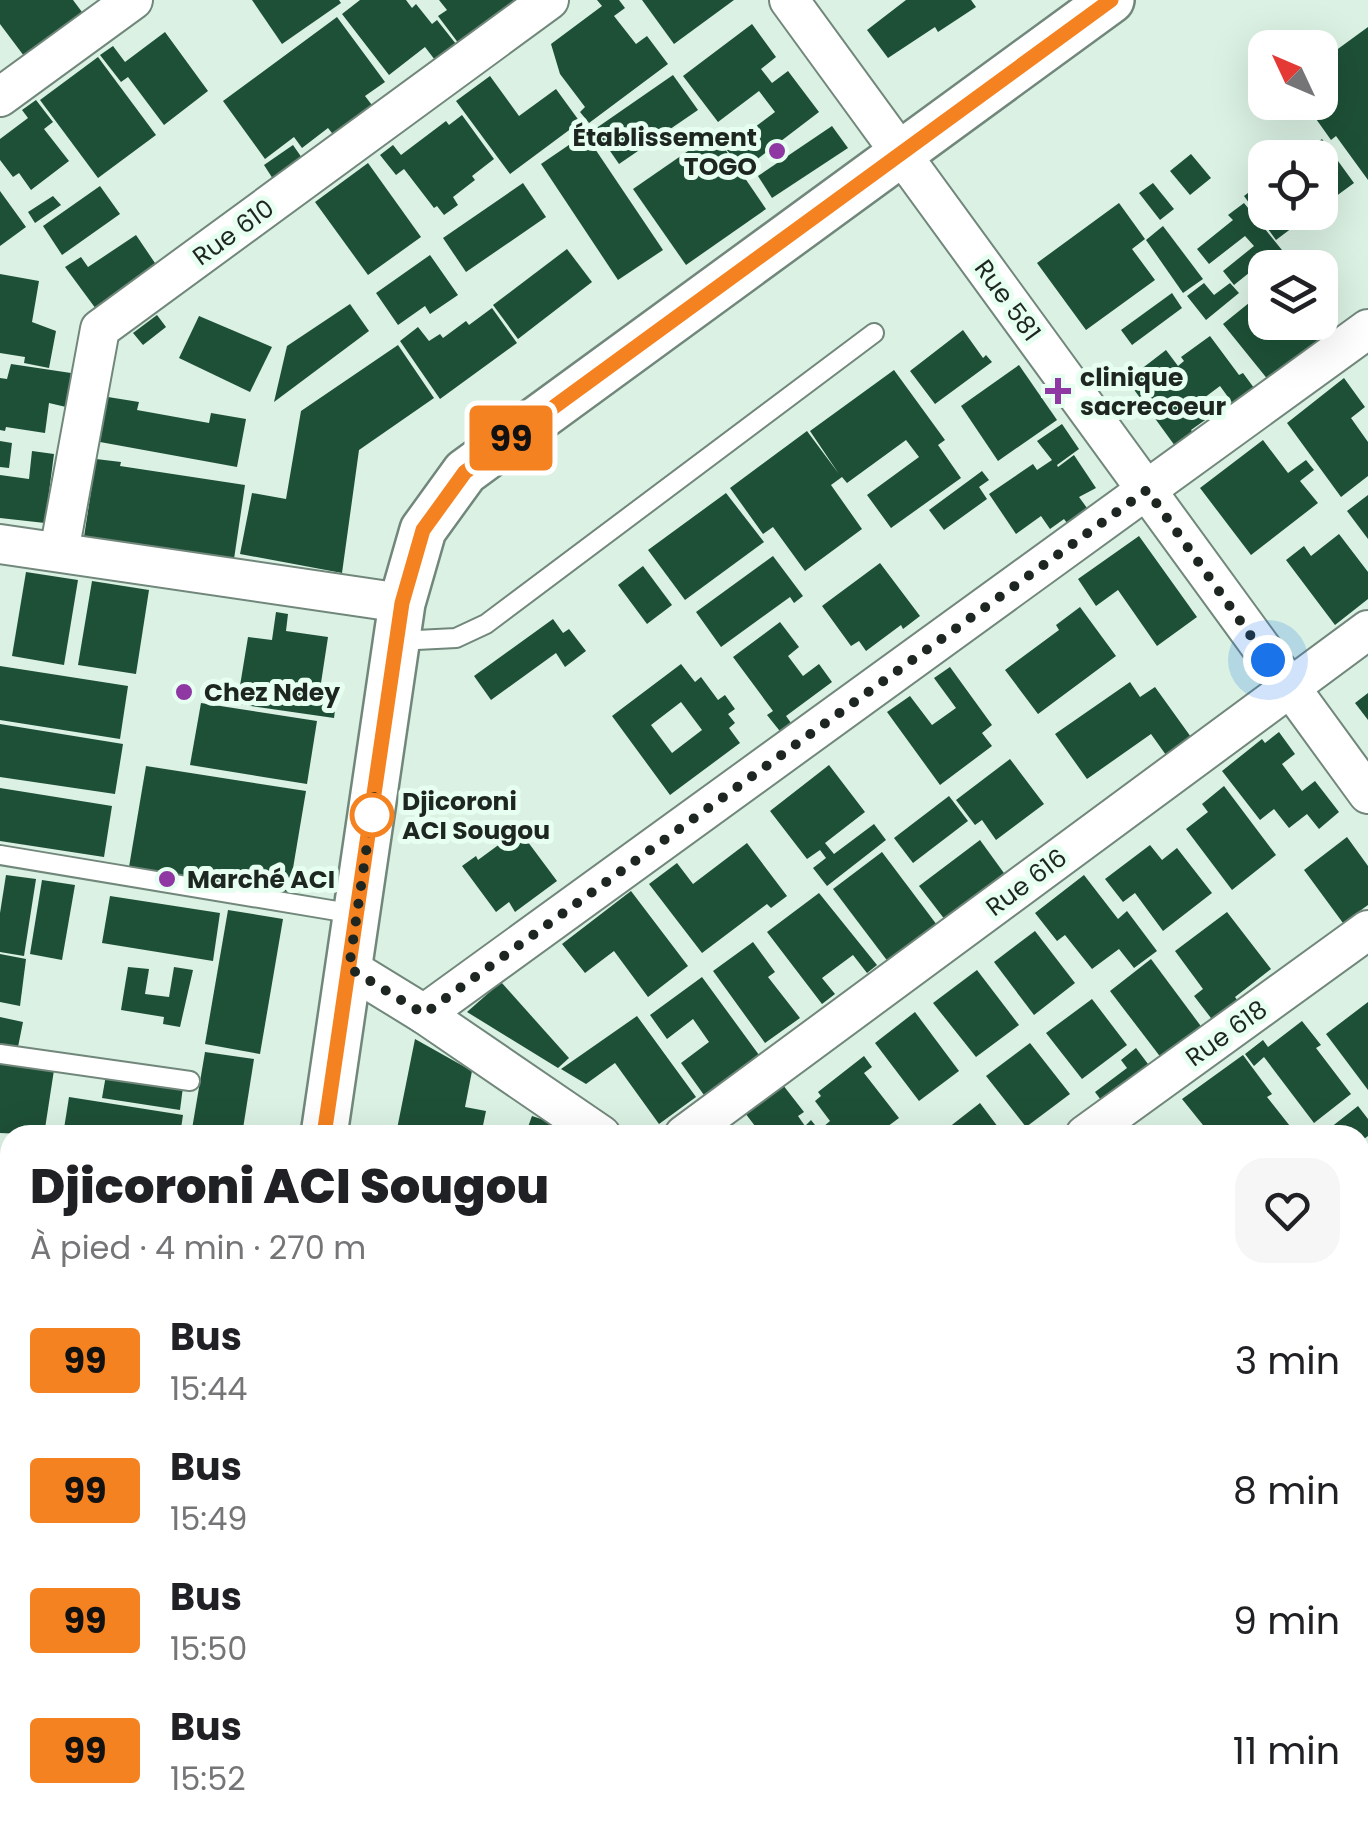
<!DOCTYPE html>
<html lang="fr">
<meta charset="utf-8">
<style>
body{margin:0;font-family:Poppins,sans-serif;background:#f6f6f6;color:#202124;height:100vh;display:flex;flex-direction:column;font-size:38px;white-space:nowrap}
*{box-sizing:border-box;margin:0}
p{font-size:32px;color:#757577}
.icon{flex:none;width:55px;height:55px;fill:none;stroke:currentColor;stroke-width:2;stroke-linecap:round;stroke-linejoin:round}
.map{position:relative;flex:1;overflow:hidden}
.sheet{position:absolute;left:0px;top:1125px;width:1370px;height:710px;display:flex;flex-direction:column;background:#fff;border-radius:30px 30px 0 0;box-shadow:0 10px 40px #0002}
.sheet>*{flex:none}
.badge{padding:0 20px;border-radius:8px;font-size:35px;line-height:65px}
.needle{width:65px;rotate:314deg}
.controls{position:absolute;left:1248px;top:30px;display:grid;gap:20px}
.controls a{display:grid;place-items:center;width:90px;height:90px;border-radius:20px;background:#fff;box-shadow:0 10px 40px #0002;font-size:50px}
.you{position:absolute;width:50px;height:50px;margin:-25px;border:8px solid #fff;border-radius:50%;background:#1a73e8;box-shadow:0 0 0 15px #1a73e833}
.map>.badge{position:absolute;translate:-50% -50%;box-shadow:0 0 0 5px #fff}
.round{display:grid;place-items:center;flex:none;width:105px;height:105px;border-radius:30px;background:#f6f6f6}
.overview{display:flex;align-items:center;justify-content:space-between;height:170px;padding:0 30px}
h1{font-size:48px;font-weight:800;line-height:75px}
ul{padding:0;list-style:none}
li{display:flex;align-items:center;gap:30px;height:130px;padding:0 30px}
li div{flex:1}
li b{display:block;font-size:38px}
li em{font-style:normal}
li .badge{min-width:110px;font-weight:700;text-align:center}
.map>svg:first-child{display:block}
.building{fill:#1e5037;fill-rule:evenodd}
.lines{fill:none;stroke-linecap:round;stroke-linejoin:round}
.service-casing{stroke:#72877b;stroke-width:22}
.minor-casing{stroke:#72877b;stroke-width:42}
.tertiary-casing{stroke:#72877b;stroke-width:50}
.service{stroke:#fff;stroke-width:18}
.minor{stroke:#fff;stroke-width:38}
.tertiary{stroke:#fff;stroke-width:45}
.line-casing{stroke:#fff;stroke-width:22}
.line{stroke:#f58220;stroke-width:15}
.walk{stroke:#1d2621;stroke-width:10;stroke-dasharray:0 18}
.poi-dot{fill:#8f37a3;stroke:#e7fff0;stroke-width:4}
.stop-dot{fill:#fff;stroke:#f58220;stroke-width:5}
.labels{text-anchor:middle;stroke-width:10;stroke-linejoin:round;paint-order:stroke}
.poi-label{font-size:25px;font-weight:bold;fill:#1d2621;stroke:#e7fff0;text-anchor:start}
.street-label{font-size:25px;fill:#1d2621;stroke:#e7fff0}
.stop-label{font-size:25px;font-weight:bold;fill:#1d2621;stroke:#e7fff0;text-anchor:start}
</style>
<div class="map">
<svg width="1368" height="1835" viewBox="0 0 1368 1835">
<rect width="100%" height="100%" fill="#daf1e3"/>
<!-- building -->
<g class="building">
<path d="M0 0H73L82 12 24 56 0 24Z"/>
<path d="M252 0H339L341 3 282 44Z"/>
<path d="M360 0H406L412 8 416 4 432 24 437 20 456 44 435 60 425 47 389 75 342 14Z"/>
<path d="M439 0H519L459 44 438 16 447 10Z"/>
<path d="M597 0H619L625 8 614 16 636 44 647 36 668 64 589 123 580 112 585 107 560 74 551 44 602 6Z"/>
<path d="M642 0H734L674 44Z"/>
<path d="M906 0H971L976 7 938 32 935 27 888 58 867 30Z"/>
<path d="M337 17 385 82 365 96 378 113 339 142 328 128 302 148 294 137 265 159 223 101Z"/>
<path d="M752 24 776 57 761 69 772 83 788 71 819 112 743 170 726 149 775 112 759 91 718 122 683 76Z"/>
<path d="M1368 27V180L1336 136 1331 140 1304 102H1320V62Z"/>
<path d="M165 32 208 91 164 125 128 77 121 82 100 55 113 46 125 62Z"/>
<path d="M98 57 156 135 98 178 40 100Z"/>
<path d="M673 75 698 110 619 164 595 129Z"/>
<path d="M490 76 519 116 556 89 580 122 510 174 456 101Z"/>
<path d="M36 100 53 122 44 129 69 161 31 190 19 173 13 177 0 160V139L28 118 22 110Z"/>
<path d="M462 115 494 159 472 176 475 180 453 197 458 205 444 215 437 206 434 208 404 169 396 175 380 155 393 145 401 155 446 121 449 125Z"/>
<path d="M832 126 848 148 772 198 758 176Z"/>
<path d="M714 133 766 209 686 265 633 189Z"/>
<path d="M585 134 663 250 618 280 541 164Z"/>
<path d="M1322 139 1354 183 1320 208V158H1311L1306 150Z"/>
<path d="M293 145 302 158 273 179 264 165Z"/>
<path d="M1191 154 1211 178 1190 195 1170 171Z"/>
<path d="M368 163 421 237 368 275 315 202Z"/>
<path d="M1265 180V212H1313L1276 240 1244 196Z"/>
<path d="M523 183 546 217 466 272 443 238Z"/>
<path d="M1153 183 1174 209 1160 220 1139 193Z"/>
<path d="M100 186 120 214 62 255 43 226Z"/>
<path d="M0 191 26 227 0 246Z"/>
<path d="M53 196 61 205 35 223 28 212Z"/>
<path d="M1119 203 1145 239 1132 249 1155 280 1086 330 1037 263Z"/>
<path d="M1244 203 1286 255 1270 267 1265 260 1234 285 1223 271 1254 246 1245 236 1209 264 1197 249 1233 220 1228 215Z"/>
<path d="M1163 226 1203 279 1183 293 1146 240Z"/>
<path d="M136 235 157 266 96 309 65 267 81 257 88 267Z"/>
<path d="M567 249 592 282 518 339 493 305Z"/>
<path d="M430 255 458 295 430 314 425 306 398 325 376 293Z"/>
<path d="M0 274 39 281 32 322 56 331 49 368 24 363 25 357 0 353Z"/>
<path d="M1204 283 1214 295 1230 283 1239 293 1206 320 1187 296Z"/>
<path d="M1265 290V322H1320V306L1342 334 1322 350 1317 342 1269 381 1223 324Z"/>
<path d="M1172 293 1182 308 1132 345 1121 330Z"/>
<path d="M350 304 369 331 274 402 287 346Z"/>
<path d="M492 308 517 343 440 399 400 341 418 327 429 341 440 334 443 338 466 321 469 325Z"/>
<path d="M157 315 166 327 143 345 133 333Z"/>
<path d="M199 316 272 347 250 392 179 358Z"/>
<path d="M963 330 983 358 986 355 992 362 935 404 910 371Z"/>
<path d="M1210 336 1239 375 1243 373 1257 392 1236 408 1220 386 1204 398 1215 413 1191 430 1196 437 1178 450 1127 380 1166 350 1178 366 1184 361 1181 357Z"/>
<path d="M398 345 434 398 359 450 342 573 240 554 252 493 286 499 301 411Z"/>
<path d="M11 364 71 373 66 407 49 403 45 433 6 427 5 431 0 430V378L7 379Z"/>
<path d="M1019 365 1057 420 998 461 961 406Z"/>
<path d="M894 370 945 440 938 445 961 478 891 528 867 495 919 457 906 440 847 483 842 477 831 485 862 529 805 571 773 527 763 534 730 488 807 431 839 474 810 431Z"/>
<path d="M1344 378 1365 407 1351 418 1368 442V476L1341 497 1287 423Z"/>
<path d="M108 397 139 402 137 410 209 423 211 413 246 419 237 467 100 442Z"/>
<path d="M1062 424 1079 449 1057 465 1058 467 1074 455 1096 488 1079 497 1087 508 1067 523 1064 519 1050 529 1041 516 1016 534 989 494 1033 464 1037 470 1052 460 1037 441Z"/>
<path d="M1263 440 1288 473 1306 460 1314 470 1300 481 1318 503 1251 555 1200 488Z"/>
<path d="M0 441 12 443 9 468 0 467Z"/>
<path d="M32 451 54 454 45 523 0 518V475L29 479Z"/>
<path d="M96 459 121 462 120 466 245 485 234 559 84 537Z"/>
<path d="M982 471 989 480 979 487 987 499 944 530 929 510Z"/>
<path d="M726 493 764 542 685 600 648 550Z"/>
<path d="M1368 495V539L1347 511Z"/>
<path d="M1339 534 1368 572V599L1335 625 1286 560 1304 546 1311 556Z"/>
<path d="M1139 536 1197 617 1157 646 1118 590 1096 606 1078 579Z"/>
<path d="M773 556 803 596 794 603 790 597 721 647 696 612Z"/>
<path d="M880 563 920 616 903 629 901 625 866 651 859 641 851 646 822 606Z"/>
<path d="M643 566 672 605 647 624 618 585Z"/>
<path d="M26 572 78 580 64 665 12 656Z"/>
<path d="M92 581 149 590 136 674 78 665Z"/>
<path d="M1080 607 1116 656 1038 714 1005 670 1059 630 1056 625Z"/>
<path d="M276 612 288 614 286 631 328 637 321 683 338 686 334 718 237 704 248 637 272 640Z"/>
<path d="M553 619 563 633 569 629 586 651 565 667 556 653 491 700 474 676Z"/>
<path d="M780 622 799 647 788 656 803 676 819 664 832 682 786 716 794 727 783 735 767 715 773 711 733 657Z"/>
<path d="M681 664 695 682 701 677 718 700 725 695 735 709 728 714 735 723 729 728 740 743 670 795 612 716ZM681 702 702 730 672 753 651 725Z"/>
<path d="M0 666 128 686 120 739 0 720Z"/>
<path d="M950 667 992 725 982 733 992 746 940 785 887 712 910 696 932 725 956 708 934 678Z"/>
<path d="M1130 682 1140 697 1155 687 1196 744 1171 762 1151 734 1087 779 1055 734Z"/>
<path d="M1368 693V720L1355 703Z"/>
<path d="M201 703 317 721 307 784 190 765Z"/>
<path d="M0 724 123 744 115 794 0 777Z"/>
<path d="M1279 732 1295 754 1282 764 1302 791 1315 781 1339 812 1319 829 1307 814 1289 828 1274 809 1260 820 1222 771 1262 739 1265 743Z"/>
<path d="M1010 759 1044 804 996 840 982 820 975 825 956 800Z"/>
<path d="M829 765 865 812 825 843 834 854 874 824 886 840 827 886 813 868 826 858 820 850 807 859 770 811Z"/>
<path d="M146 766 306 791 288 898 128 873Z"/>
<path d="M1224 786 1276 855 1232 890 1186 829 1208 812 1202 804Z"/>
<path d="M0 788 112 806 104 857 0 841Z"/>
<path d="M949 796 968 821 913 863 894 838Z"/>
<path d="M519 830 557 881 515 912 509 902 496 912 462 866 476 856 478 860Z"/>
<path d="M1347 837 1368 866V905L1343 923 1304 870Z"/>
<path d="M980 840 1009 880 949 925 919 886Z"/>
<path d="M747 843 787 896 771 908 767 904 702 953 649 884 677 863 693 884Z"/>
<path d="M1150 845 1162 860 1177 848 1212 893 1163 931 1135 893 1123 902 1105 879Z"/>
<path d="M882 852 943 933 889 963 833 889Z"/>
<path d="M6 875 36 879 24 956 0 952V913Z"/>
<path d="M1084 875 1118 919 1127 911 1157 951 1134 968 1119 949 1092 969 1065 935 1057 941 1035 913Z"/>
<path d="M42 880 75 885 62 960 30 954Z"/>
<path d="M631 891 688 966 648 997 614 951 585 973 562 944Z"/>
<path d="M819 893 877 965 867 973 853 955 822 978 835 994 822 1004 767 932Z"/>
<path d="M110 896 220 913 213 961 102 943Z"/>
<path d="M228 910 283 919 260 1054 205 1044Z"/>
<path d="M1227 912 1271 969 1235 997 1246 1012 1221 1031 1194 996 1203 989 1175 951Z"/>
<path d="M1035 931 1075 983 1034 1015 994 962Z"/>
<path d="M753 942 775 972 768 977 800 1018 765 1043 713 971Z"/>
<path d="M0 954 26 959 20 1006 0 1002Z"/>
<path d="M1151 959 1203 1029 1162 1059 1110 991Z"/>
<path d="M128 967 149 969 145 994 169 997 174 967 193 970 180 1027 163 1024 164 1017 121 1010Z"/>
<path d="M977 970 1019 1025 976 1057 933 1003Z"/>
<path d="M702 977 759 1055 704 1095 681 1063 709 1042 693 1019 667 1039 650 1015Z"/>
<path d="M501 982 569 1058 558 1068 467 1012Z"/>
<path d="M1092 999 1127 1045 1082 1079 1046 1033Z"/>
<path d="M1368 1002V1090L1326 1034Z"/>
<path d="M915 1012 959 1071 919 1101 875 1043Z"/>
<path d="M637 1016 696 1097 659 1124 615 1063 586 1084 561 1069Z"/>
<path d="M0 1017 23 1022 17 1052 0 1049Z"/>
<path d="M1302 1021 1321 1045 1316 1048 1351 1094 1314 1123 1264 1057 1254 1066 1245 1054 1263 1040 1268 1047Z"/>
<path d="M415 1039 472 1071 465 1107 486 1111 481 1135 396 1134Z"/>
<path d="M1030 1043 1070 1094 1026 1127 986 1076Z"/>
<path d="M1136 1048 1151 1068 1104 1104 1095 1092 1127 1068 1121 1060Z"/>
<path d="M205 1052 254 1059 242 1135H191Z"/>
<path d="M1243 1055 1272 1094 1267 1097 1297 1135H1211L1182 1099Z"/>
<path d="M864 1056 872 1067 864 1073 899 1118 876 1135H829L823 1127 830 1121 815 1101 821 1096 818 1092Z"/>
<path d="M0 1062 54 1070 44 1135 0 1133Z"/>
<path d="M106 1075 183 1087 180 1110 102 1098Z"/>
<path d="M783 1085 804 1112 798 1116 805 1126 811 1120 819 1130 813 1135H762L745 1113Z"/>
<path d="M69 1097 183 1115 180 1135H63Z"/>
<path d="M980 1103 1004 1135H939Z"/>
<path d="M1358 1106 1368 1119V1136L1360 1142V1135H1321Z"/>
<path d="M532 1116 550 1122 568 1135H525Z"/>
<path d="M1360 1153 1365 1160 1368 1158V1213L1360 1202Z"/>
<path d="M0 1231 10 1232V1294L0 1292Z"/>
<path d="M1368 1333V1379L1360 1368V1340Z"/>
<path d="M0 1355 10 1356V1406L0 1405Z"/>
<path d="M1360 1393 1368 1404V1424L1360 1430Z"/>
<path d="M1368 1459V1518L1360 1524V1465Z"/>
<path d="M0 1496 10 1497V1533L0 1531Z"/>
<path d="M0 1570 10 1572V1656L0 1655Z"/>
<path d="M0 1665 10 1667V1746L0 1744Z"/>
<path d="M0 1771 10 1772 4 1835H0Z"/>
<path d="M1366 1783H1368V1828L1360 1826V1796L1364 1797Z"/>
<path d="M11 1825H39L37 1835 10 1833Z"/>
<path d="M66 1825H149L147 1835H65Z"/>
<path d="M297 1825H357L356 1835H295Z"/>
<path d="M371 1825H424L423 1835H369Z"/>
<path d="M429 1825H461L460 1835H428Z"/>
<path d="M492 1825H529L528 1835H491Z"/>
<path d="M564 1825H660L658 1835H562Z"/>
<path d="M854 1825H912L911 1835H852Z"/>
<path d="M923 1825H983L982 1835H922Z"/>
<path d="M1123 1825H1202L1201 1835H1121Z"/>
<path d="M1220 1825H1296L1294 1835H1218Z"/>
</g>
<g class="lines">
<!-- service casing -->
<g class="service-casing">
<g id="service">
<path d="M397 641 456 638 486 624 874 333"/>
<path d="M0 855 355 914"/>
<path d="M0 1054 190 1081"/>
</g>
</g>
<!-- minor casing -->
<g class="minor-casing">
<g id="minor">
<path d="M789 0 1368 794"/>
<path d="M0 97 133 0"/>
<path d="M0 544 402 603"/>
<path d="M59 552 100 329 549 0"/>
<path d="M349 968 424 1014 601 1135"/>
<path d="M424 1014 1368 329"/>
<path d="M684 1135 1368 630"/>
<path d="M1085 1135 1368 930"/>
<path d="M1360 1264 1368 1258"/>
<path d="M1360 1582 1368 1576"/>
<path d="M542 1835 544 1825"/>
<path d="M794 1835 795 1825"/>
<path d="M1054 1835 1056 1825"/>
<path d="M1313 1835 1315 1825"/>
</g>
</g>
<!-- tertiary casing -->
<g class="tertiary-casing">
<g id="tertiary">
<path d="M324 1135 402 603 423 530 465 472 1111 0"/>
<path d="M0 1183 10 1185"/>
<path d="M218 1835 219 1825"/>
</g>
</g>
<!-- service -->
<use href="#service" class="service"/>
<!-- minor -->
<use href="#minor" class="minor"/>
<!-- tertiary -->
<use href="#tertiary" class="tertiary"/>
</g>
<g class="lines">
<!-- line casing -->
<g class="line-casing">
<path id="line" d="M324 1135 402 603 423 530 465 472 1111 0"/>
</g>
<!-- line -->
<use href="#line" class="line"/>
<!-- walk -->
<path class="walk" d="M372 815 374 797 349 968 424 1014 1147 490 1268 660"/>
</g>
<!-- markers -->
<g class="poi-dot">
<circle cx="777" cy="151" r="10"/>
<path d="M1053 376h10v10h10v10h-10v10h-10v-10h-10v-10h10z"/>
<circle cx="184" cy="692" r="10"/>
<circle cx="167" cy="879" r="10"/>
</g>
<circle class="stop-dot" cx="372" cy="815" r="20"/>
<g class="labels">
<!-- poi labels -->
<g class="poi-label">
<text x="757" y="146" text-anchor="end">Établissement<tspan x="757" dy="29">TOGO</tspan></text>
<text x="1080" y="386">clinique<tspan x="1080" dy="29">sacrecoeur</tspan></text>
<text x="204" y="701">Chez Ndey</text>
<text x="187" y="888">Marché ACI</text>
</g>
<!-- street labels -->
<g class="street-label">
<text transform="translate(233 232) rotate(-36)" y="9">Rue 610</text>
<text transform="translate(1008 300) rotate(54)" y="9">Rue 581</text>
<text transform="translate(1026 882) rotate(-37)" y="9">Rue 616</text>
<text transform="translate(1226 1033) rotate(-36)" y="9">Rue 618</text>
</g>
<!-- stop labels -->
<g class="stop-label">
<text x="402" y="810">Djicoroni<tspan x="402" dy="29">ACI Sougou</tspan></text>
</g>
</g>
</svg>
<div class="controls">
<a><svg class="needle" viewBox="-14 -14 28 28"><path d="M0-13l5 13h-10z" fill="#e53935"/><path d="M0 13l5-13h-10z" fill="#757577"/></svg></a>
<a><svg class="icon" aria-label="locate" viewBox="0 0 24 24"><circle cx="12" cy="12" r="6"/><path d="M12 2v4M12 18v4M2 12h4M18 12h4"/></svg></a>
<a><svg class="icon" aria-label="layers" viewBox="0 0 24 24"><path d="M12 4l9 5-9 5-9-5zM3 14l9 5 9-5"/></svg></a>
</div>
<div class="you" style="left:1268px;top:660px"></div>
<b class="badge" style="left:511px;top:438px;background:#f58220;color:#111">99</b>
<section class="sheet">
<div class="overview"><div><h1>Djicoroni ACI Sougou</h1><p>À pied · 4 min · 270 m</p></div><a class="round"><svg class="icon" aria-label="heart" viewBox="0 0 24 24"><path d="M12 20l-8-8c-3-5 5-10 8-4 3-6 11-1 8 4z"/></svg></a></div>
<ul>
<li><span class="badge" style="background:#f58220;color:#111">99</span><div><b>Bus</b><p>15:44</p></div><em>3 min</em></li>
<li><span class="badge" style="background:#f58220;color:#111">99</span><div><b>Bus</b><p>15:49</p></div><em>8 min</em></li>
<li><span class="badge" style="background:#f58220;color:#111">99</span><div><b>Bus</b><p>15:50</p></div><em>9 min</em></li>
<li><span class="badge" style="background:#f58220;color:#111">99</span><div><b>Bus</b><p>15:52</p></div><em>11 min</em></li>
</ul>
</section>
</div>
